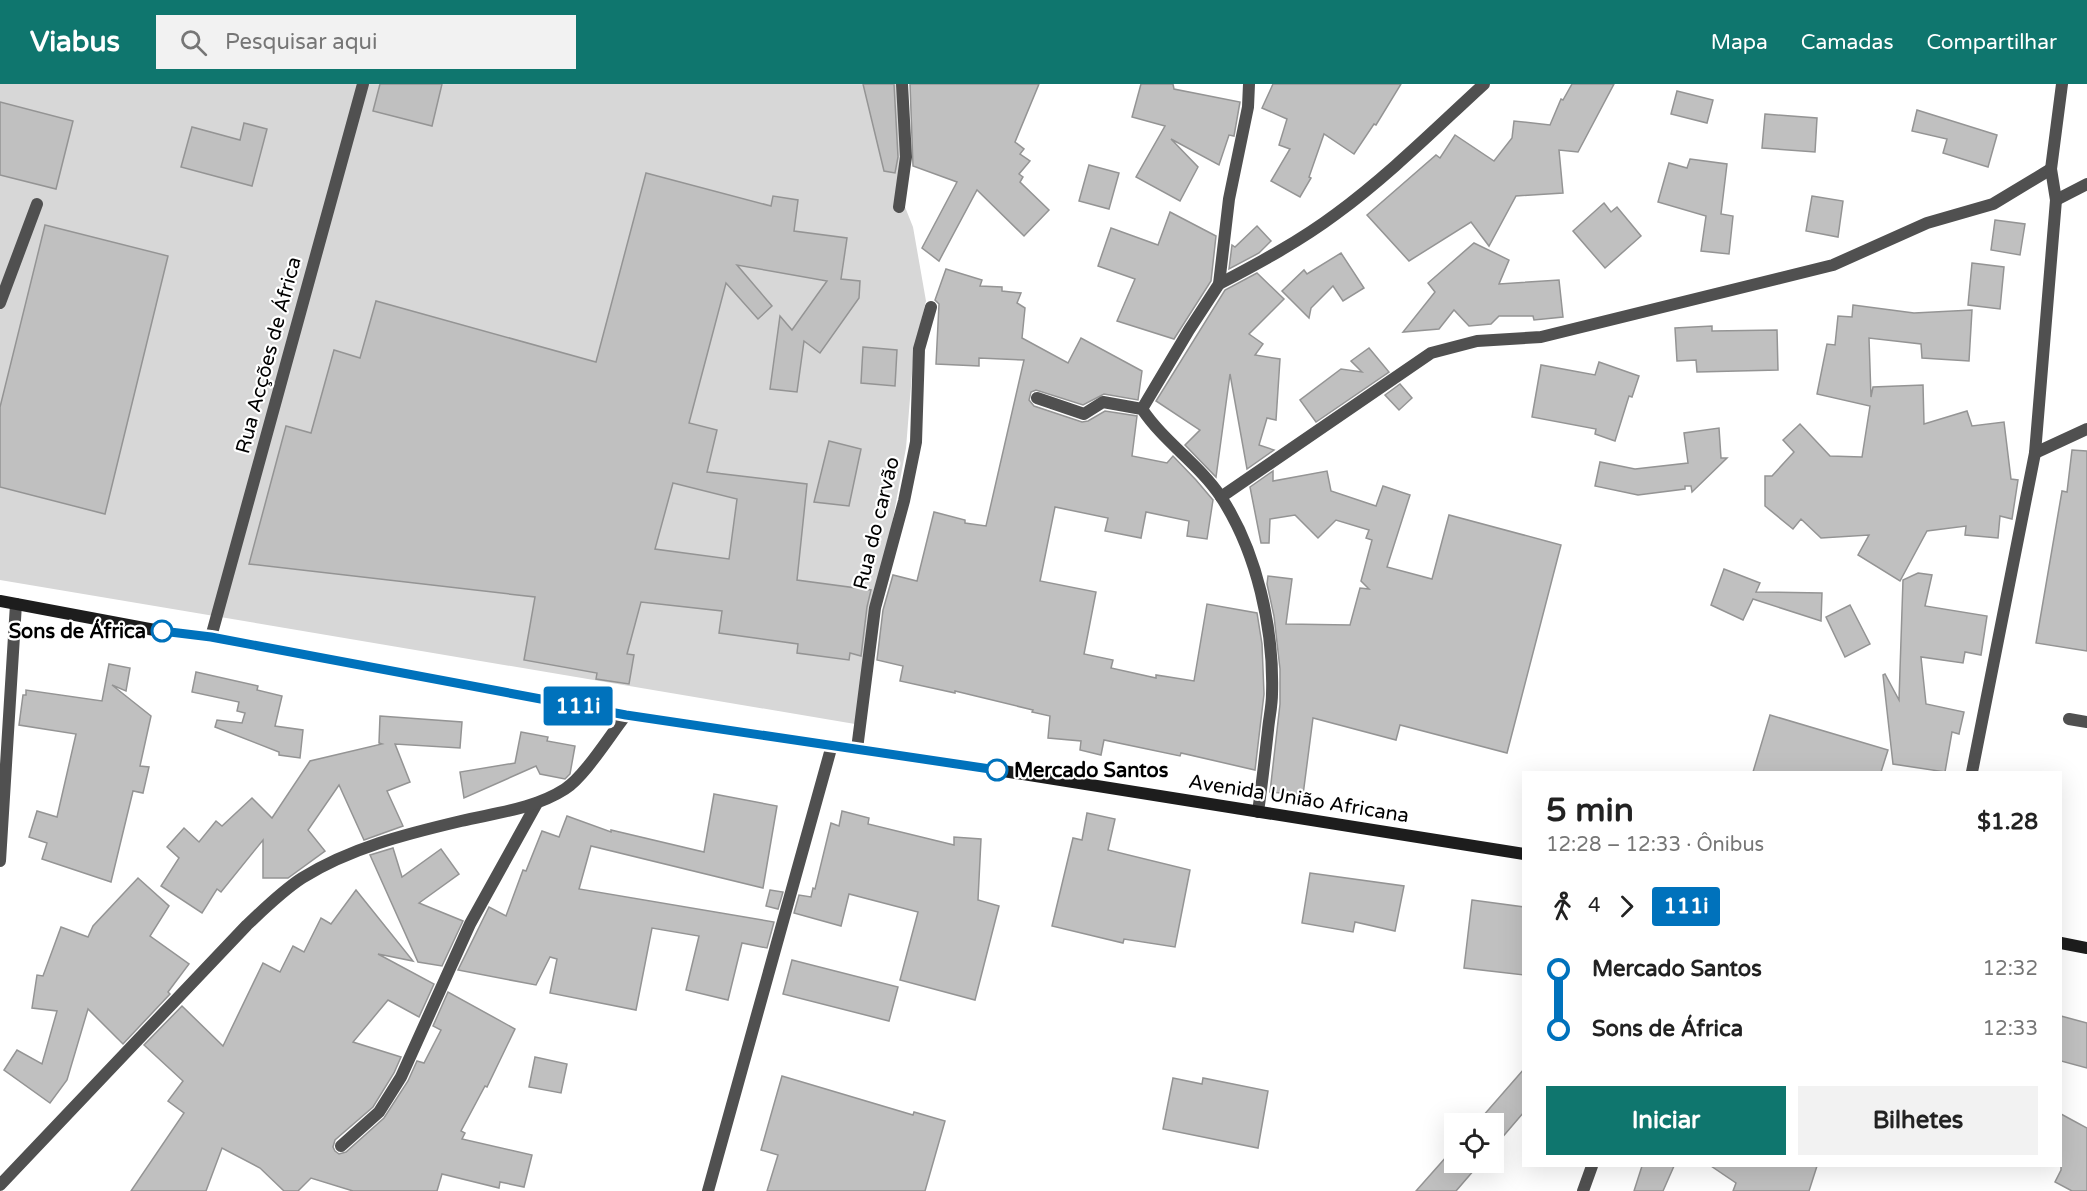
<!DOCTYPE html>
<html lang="pt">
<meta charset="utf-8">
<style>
body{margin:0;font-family:"Varela Round",sans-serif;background:#f2f2f2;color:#222;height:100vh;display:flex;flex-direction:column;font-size:22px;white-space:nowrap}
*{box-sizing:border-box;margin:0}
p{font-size:20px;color:#767676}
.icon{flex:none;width:33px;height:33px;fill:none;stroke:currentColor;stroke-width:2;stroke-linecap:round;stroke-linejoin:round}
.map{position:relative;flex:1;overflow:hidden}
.drawer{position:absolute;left:1522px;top:687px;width:540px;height:396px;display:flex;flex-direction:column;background:#fff;border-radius:0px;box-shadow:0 6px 24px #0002}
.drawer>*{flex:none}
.badge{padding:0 12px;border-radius:4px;font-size:21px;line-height:39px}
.buttons{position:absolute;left:1444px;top:1029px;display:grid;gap:12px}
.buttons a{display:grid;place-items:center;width:60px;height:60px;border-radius:0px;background:#fff;box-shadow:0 6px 24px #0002;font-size:30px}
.map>.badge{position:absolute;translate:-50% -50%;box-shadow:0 0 0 3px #fff}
.legs{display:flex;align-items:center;gap:9px;height:66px;padding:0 24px;font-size:20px}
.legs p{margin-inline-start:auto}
.overview{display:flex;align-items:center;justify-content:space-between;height:102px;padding:0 24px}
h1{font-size:33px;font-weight:700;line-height:45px}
.button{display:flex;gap:12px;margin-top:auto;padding:12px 24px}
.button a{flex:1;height:69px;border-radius:0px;background:#0f766e;color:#fff;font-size:24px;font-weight:700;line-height:69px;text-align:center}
.button a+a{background:#f2f2f2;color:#222}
ul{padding:0 24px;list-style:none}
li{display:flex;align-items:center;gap:21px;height:60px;font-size:22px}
li i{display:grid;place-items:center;width:9px;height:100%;margin:0 8px;background:currentColor}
li i::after{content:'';width:15px;height:15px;margin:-8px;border:4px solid;border-radius:50%;background:#fff}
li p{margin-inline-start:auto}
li:first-child i{background:linear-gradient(#0000 50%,currentColor 0)}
li:last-child i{background:linear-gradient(currentColor 50%,#0000 0)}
header{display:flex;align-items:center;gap:36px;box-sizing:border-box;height:84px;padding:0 30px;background:#0f766e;color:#fff}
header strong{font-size:28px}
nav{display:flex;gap:33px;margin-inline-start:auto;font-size:21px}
.search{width:420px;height:54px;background:#f2f2f2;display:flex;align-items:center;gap:15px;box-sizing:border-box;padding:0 21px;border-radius:0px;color:#767676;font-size:22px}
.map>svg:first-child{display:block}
.green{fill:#d7d7d7}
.building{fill:#c0c0c0;stroke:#949494;stroke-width:1.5;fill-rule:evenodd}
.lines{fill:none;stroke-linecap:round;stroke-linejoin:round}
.lane{stroke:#505050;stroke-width:12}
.street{stroke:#505050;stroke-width:12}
.secondary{stroke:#1d1d1d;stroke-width:12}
.line-1-casing{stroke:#fff;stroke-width:14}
.line-1{stroke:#0072bc;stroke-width:9}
.stop-1-dot{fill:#fff;stroke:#0072bc;stroke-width:3}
.labels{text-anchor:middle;stroke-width:4.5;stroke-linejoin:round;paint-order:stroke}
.street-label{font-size:20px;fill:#000;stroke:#fff}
.stop-label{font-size:20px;font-weight:bold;fill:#000;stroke:#fff;text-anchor:end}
</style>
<header>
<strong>Viabus</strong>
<div class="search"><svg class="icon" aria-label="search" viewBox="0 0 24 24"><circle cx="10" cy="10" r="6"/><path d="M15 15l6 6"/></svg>Pesquisar aqui</div>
<nav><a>Mapa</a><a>Camadas</a><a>Compartilhar</a></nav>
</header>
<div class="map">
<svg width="2087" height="1107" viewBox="0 0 2087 1107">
<rect width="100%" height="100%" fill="#fff"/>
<!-- green -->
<path class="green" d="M0 0H906L903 118 913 143 926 217 914 265 906 364 855 640 0 496Z"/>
<!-- building -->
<g class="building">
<path d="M380 0H442L432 42 373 27Z"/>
<path d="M863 0H894L898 73 895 89 884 87Z"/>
<path d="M910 0H1039L1015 58 1024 65 1020 70 1030 77 1019 90 1023 93 1020 98 1049 126 1024 152 977 106 939 177 922 164 957 98 913 82Z"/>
<path d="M1141 0H1173L1174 5 1240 18 1234 52 1229 51 1219 81 1171 55 1198 83 1180 117 1136 93 1165 42 1132 33Z"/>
<path d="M1273 0H1401L1376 41 1374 40 1354 70 1324 50 1309 93 1311 94 1300 113 1271 97 1290 65 1279 61 1287 35 1262 24Z"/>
<path d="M1572 0H1614L1578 68 1559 66 1563 109 1516 112 1489 162 1471 138 1409 177 1367 131 1436 71 1440 74 1455 51 1494 77 1512 54 1514 37 1550 41 1561 15 1563 16Z"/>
<path d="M1677 7 1713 16 1707 39 1671 30Z"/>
<path d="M0 18 73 37 56 105 0 91Z"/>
<path d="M1917 26 1997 51 1988 83 1943 69 1947 55 1912 47Z"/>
<path d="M1765 30 1817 34 1815 68 1762 64Z"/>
<path d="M244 39 267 45 252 102 181 83 192 43 240 56Z"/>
<path d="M1690 75 1727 80 1721 130 1733 132 1729 170 1701 167 1706 132 1658 118 1669 79 1687 84Z"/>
<path d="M1089 81 1119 89 1109 125 1079 117Z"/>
<path d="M646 89 771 122 773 112 798 116 794 147 847 154 841 195 860 197 859 214 820 269 804 257 797 308 770 305 780 232 792 246 827 197 737 181 772 222 758 235 726 199 689 339 717 346 707 388 807 400 797 496 871 506 867 523 861 572 850 569 849 576 797 569 798 560 719 549 722 527 641 518 627 570 634 571 629 600 596 595 597 589 524 576 535 513 249 480 286 342 311 349 334 266 360 274 376 217 596 278ZM673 399 737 415 729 475 655 465Z"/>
<path d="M1812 112 1843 117 1838 153 1806 147Z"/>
<path d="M1604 119 1611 128 1617 123 1641 152 1605 184 1573 147Z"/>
<path d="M1170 128 1216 152 1211 197 1174 255 1117 237 1135 195 1098 182 1111 144 1158 161Z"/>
<path d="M1995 136 2025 140 2020 171 1991 166Z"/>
<path d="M45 141 168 172 105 430 0 403V323Z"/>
<path d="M1257 142 1271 157 1259 169 1229 185 1232 161 1235 163Z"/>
<path d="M1474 159 1509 176 1499 200 1559 196 1563 233 1534 236 1533 232H1499L1491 240 1469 242 1454 226 1439 245 1403 248 1435 208 1428 199Z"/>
<path d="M1341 169 1364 204 1343 217 1333 202 1311 224 1309 234 1282 207 1304 186 1307 190Z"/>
<path d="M1972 179 2004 183 2000 225 1968 221Z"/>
<path d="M946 185 982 196 980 202 1002 203V207L1021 209 1017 219 1025 224 1022 254 1068 279 1081 254 1142 287 1138 316 1104 310 1083 321 1036 306 1031 308 1029 316 1034 322 1082 338 1088 337 1105 327 1137 332 1132 372 1167 379 1173 372 1196 396 1213 416 1207 455 1187 452 1189 437 1146 428 1141 454 1105 447 1108 434 1055 423 1040 497 1096 508 1084 570 1113 576 1111 584 1156 594V591L1194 597 1207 520 1257 529 1262 560 1264 610 1255 686 1181 669 1180 672 1104 656 1101 671 1080 666 1081 657 1048 654 1050 632 1032 628 1033 626 955 607V609L900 597 903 582 877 576 883 526 893 491 917 497 934 428 965 436V439L986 442 1024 276 979 274V282L936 280 939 220 935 216Z"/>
<path d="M1257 189 1284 215 1249 250 1263 260 1255 271 1280 275 1276 336 1267 334 1259 361 1274 366 1247 385 1230 290 1216 393 1185 361 1200 346 1156 317 1225 206Z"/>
<path d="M1853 221 1914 229 1972 226 1969 277 1922 274 1921 260 1869 254 1871 313 1873 303 1923 301 1924 340 1967 327 1972 342 2004 338 2011 395 2018 396 2012 435 2000 432 1998 454 1965 451 1966 442 1927 447 1900 497 1858 471 1869 451 1821 454 1801 435 1793 445 1765 422V392H1772L1794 368 1783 356 1800 340 1830 372 1862 373 1870 322 1817 310 1827 260 1835 261 1838 232 1852 233Z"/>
<path d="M1712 242V247L1777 246 1778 286 1697 288 1696 276 1677 277 1675 244Z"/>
<path d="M863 263 897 266 895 302 861 299Z"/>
<path d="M1369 264 1389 288 1316 338 1300 316 1341 285 1362 288 1351 277Z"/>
<path d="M1599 278 1639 292 1632 313 1629 312 1615 357 1595 350 1596 345 1532 333 1541 281 1595 291Z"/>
<path d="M1400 300 1412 314 1399 326 1385 311Z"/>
<path d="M1719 344 1721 374H1727L1692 408 1691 402H1685V405L1638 411 1595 402 1600 378 1635 385 1688 379 1684 349Z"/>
<path d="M829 357 861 365 849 422 814 418Z"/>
<path d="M2072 366 2087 367V567L2036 559 2062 407 2067 408Z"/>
<path d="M1273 387V397L1327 387 1331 407 1376 422 1383 402 1410 411 1387 483 1432 495 1449 431 1561 461 1507 669 1400 641 1396 656 1313 634 1303 711 1270 708 1280 620V585L1274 532 1267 500 1268 492 1292 495 1286 540 1350 541 1360 504 1369 505 1361 497 1372 456 1366 454 1369 446 1336 436 1318 454 1295 431 1270 435 1269 459H1261L1250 403Z"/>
<path d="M1724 485 1760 499 1756 508 1822 509 1821 537 1753 515 1743 536 1711 521Z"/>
<path d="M1918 489 1932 491 1925 522 1987 532 1981 571 1965 568 1963 579 1921 573 1926 620 1964 628 1959 650 1952 648 1945 688 1893 680 1883 591 1885 590 1899 616 1903 496Z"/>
<path d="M1850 521 1870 560 1845 573 1826 533Z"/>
<path d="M109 580 130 584 126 607 112 601 151 632 140 682 149 683 143 709 133 707 111 798 42 775 47 759 29 753 37 727 57 733 76 650 19 641 23 611H26V606L102 617Z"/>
<path d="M196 588 258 602 257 606 282 612 275 642 303 646 300 674 279 671V668L215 643 217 636 242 639 245 629 237 627 239 618 192 608Z"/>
<path d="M1770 631 1888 666 1881 688H1753Z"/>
<path d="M380 632 462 638 460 664 395 660 410 698 387 707 403 742 364 756 339 701 308 746 325 767 288 794H263V756L221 808 217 805 202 829 161 802 179 774 167 763 184 744 199 758 216 737 222 742 252 714 272 734 310 677 382 660 379 659Z"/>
<path d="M521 648 548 653 547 657 575 662 570 690 565 695 540 690 536 682 464 714 460 688 515 679Z"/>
<path d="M714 710 777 722 763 804 591 762 579 805 774 838 767 864 742 859 728 916 686 906 699 852 652 844 636 926 550 909 557 875 550 873 536 901 458 886 489 823 506 832 523 786 526 787 542 747 559 753 567 732 611 748V746L704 768Z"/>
<path d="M842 727 869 734 868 740 954 761V753L981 755 978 816 999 822 975 916 900 896 918 828 849 810 841 842 794 829 799 811 811 813 813 804 815 805 831 739 839 742Z"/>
<path d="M1087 729 1115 735 1108 766 1190 786 1175 863 1124 855 1123 859 1052 842 1073 754 1082 756Z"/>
<path d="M393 764 402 793 441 765 459 790 419 819 463 837 442 882 418 878 370 771Z"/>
<path d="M1310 789 1404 802 1395 847 1355 838 1353 848 1302 839Z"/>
<path d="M138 794 169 822 150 852 189 880 168 908 170 910 123 960 88 925 67 996 50 1019 4 986 17 966 42 980 57 927 32 924 37 891 43 892 61 843 88 853 93 842Z"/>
<path d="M356 806 413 877 378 870 434 900 419 933 388 916 353 958 401 973 394 989 373 1023 335 1056 333 1063 335 1067 339 1070 346 1068 384 1034 408 997 417 977 424 979 441 946 433 942 448 908 515 945 487 1003 485 1002 461 1047 465 1049 462 1055 532 1071 524 1103 500 1098 499 1104 442 1090 437 1107H353L311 1094 298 1107H284L260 1084 222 1064 206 1107H131L184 1029 168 1017 183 997 144 961 182 922 223 962 263 879 280 888 293 862 304 868 321 834 331 840Z"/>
<path d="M770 806 783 808 778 825 766 822Z"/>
<path d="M1472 816 1524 823V891L1464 884Z"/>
<path d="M792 876 898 903 889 937 783 910Z"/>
<path d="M2061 932 2087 939V984L2061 977Z"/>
<path d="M535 973 567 980 561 1009 529 1003Z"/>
<path d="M1524 985V1028L1494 1063V1040H1476Z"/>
<path d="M782 992 913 1031 914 1028 945 1037 925 1107H767L778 1071 761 1066Z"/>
<path d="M1173 994 1202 1000 1203 994 1268 1007 1258 1064 1163 1045Z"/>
<path d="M2061 1030 2087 1044V1107H2072L2055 1098 2061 1086Z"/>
<path d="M1455 1063V1078H1481L1456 1107H1416Z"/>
<path d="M1642 1082H1674L1663 1107H1634Z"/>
<path d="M1711 1082H1817L1809 1107H1733L1736 1099Z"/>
</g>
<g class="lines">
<!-- lane -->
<g class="lane">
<path d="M0 219 37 120"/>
<path d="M2069 635 2087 638"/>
</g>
<!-- street -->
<g class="street">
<path d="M2056 116 2087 100"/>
<path d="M899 123 906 73 902 0"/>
<path d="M1219 200C1259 179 1300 157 1336 130 1389 91 1436 44 1484 0"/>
<path d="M1037 314 1084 330 1103 318 1142 325C1164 358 1199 380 1221 413 1257 468 1274 545 1272 610 1272 622 1269 634 1268 646 1265 673 1262 700 1258 728"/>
<path d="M1142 325 1189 246 1219 200 1229 115 1248 23 1249 0"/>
<path d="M2035 369 2087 345"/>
<path d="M1221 413 1431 269 1477 257 1541 253 1833 181 1927 139 1993 120 2051 85"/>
<path d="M211 553 363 0"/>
<path d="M857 665 875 524 904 417 916 358 919 265 931 223"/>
<path d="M1972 688 2035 369 2056 116 2051 85 2062 0"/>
<path d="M0 777 16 520"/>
<path d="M341 1062 379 1028 401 993 470 840 537 719"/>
<path d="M0 1101 247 841C264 825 282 807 302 794 350 764 406 750 461 737 495 729 534 725 565 705 585 692 610 651 626 631"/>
<path d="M708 1107 832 661"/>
<path d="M1583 1107 1592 1082"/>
</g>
<!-- secondary -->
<g class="secondary">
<path d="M0 517 160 547 211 553 626 631 997 686 1524 770"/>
<path d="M2061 859 2087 864"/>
</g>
</g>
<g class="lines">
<!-- line-1 casing -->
<g class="line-1-casing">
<path id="line-1" d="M162 547 211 553 626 631 997 686"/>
</g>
<!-- line-1 -->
<use href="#line-1" class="line-1"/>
</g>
<!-- markers -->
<g class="stop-1-dot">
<circle cx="162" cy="547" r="10"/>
<circle cx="997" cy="686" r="10"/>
</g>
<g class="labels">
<!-- street labels -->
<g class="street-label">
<text transform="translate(268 271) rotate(-75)" y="7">Rua Acções de África</text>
<text transform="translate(876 439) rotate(-76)" y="7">Rua do carvão</text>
<text transform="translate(1299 714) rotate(9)" y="7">Avenida União Africana</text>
</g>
<!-- stop labels -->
<g class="stop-label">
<text x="146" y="554">Sons de África</text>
<text x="1014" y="693" text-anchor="start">Mercado Santos</text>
</g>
</g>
</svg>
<div class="buttons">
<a><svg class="icon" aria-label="locate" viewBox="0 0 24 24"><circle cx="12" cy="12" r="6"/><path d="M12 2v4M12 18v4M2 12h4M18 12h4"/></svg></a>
</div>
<b class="badge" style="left:578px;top:622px;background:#0072bc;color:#fff">111i</b>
<section class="drawer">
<div class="overview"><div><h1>5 min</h1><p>12:28 – 12:33 · Ônibus</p></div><b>$1.28</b></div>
<div class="legs"><svg class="icon" aria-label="walk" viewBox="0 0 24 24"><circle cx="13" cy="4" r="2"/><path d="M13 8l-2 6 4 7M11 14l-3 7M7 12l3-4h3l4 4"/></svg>4<svg class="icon" aria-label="forward" viewBox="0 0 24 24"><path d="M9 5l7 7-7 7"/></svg><b class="badge" style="background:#0072bc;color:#fff">111i</b></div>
<ul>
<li><i style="color:#0072bc"></i><b>Mercado Santos</b><p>12:32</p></li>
<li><i style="color:#0072bc"></i><b>Sons de África</b><p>12:33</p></li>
</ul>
<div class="button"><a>Iniciar</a><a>Bilhetes</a></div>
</section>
</div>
